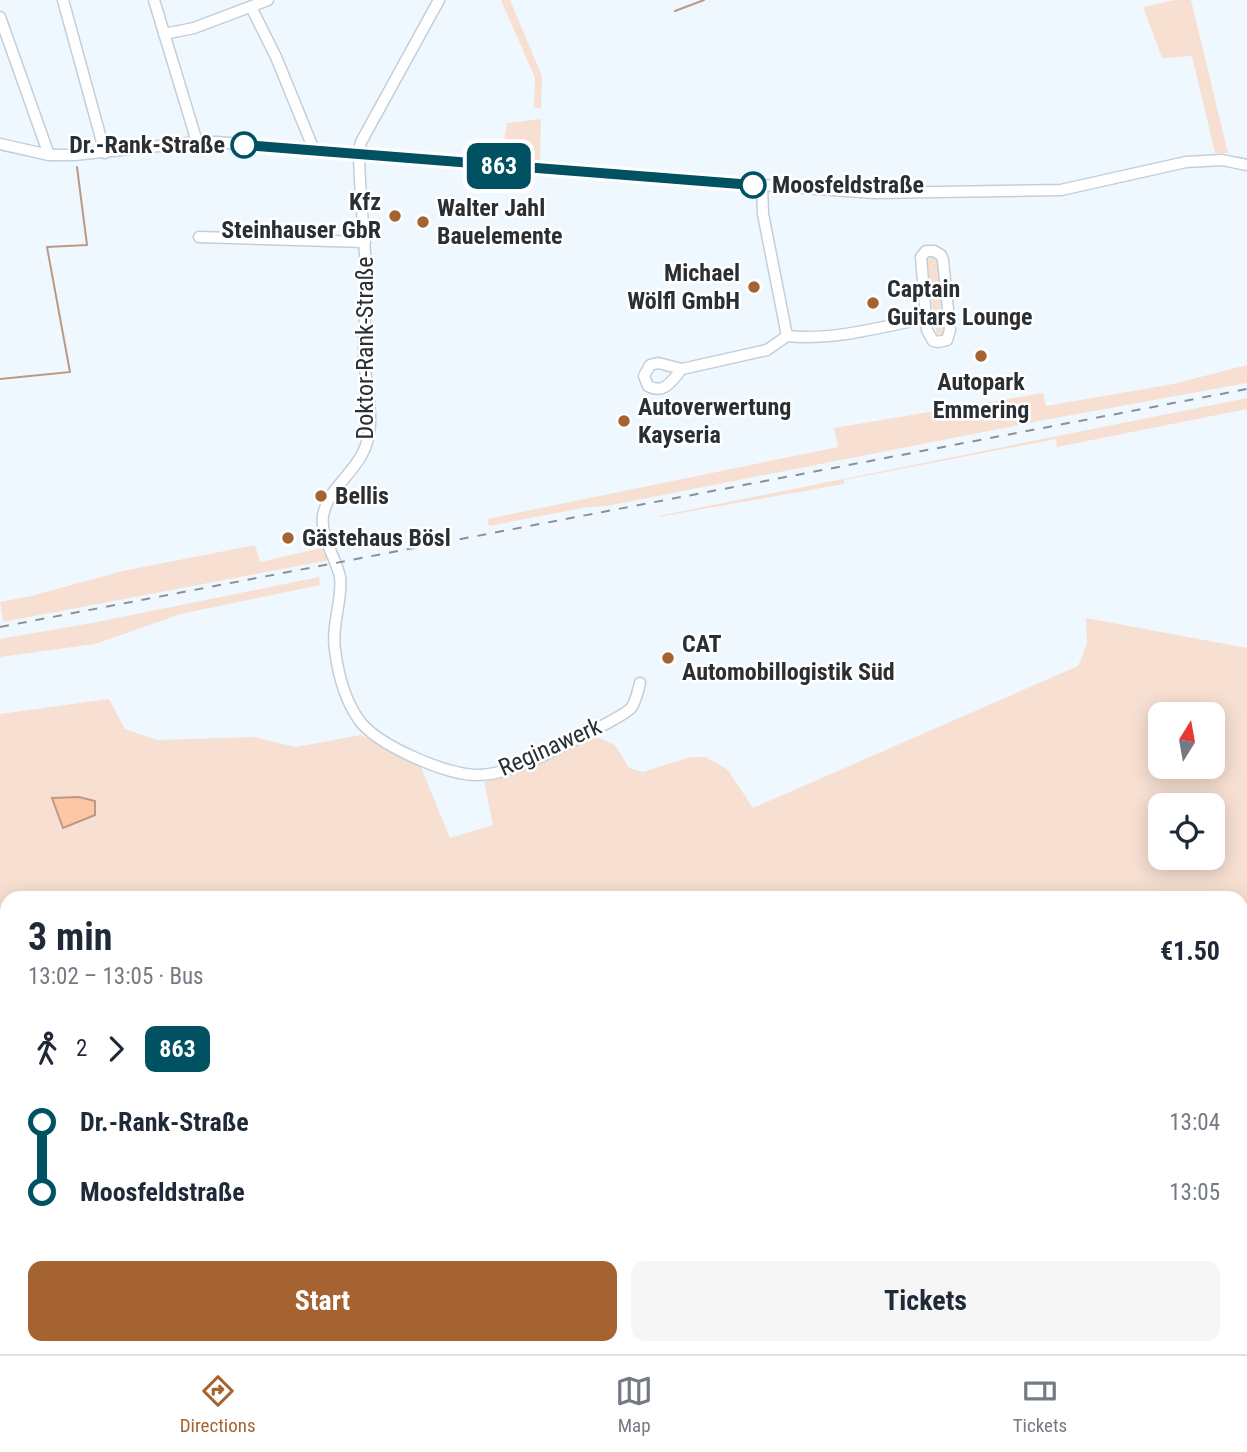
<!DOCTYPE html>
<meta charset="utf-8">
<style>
body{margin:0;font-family:"Roboto Condensed",sans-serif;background:#f6f6f7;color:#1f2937;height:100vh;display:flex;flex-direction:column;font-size:26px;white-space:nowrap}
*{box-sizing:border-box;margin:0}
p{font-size:23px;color:#747a83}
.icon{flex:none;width:38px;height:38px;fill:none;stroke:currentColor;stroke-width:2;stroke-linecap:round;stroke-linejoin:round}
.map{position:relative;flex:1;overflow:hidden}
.sheet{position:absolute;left:0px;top:891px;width:1248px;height:464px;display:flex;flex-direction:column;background:#fff;border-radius:21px 21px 0 0;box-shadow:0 4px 18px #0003}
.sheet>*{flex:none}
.badge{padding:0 14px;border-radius:10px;font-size:24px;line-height:46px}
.needle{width:46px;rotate:11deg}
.tools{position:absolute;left:1148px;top:702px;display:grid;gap:14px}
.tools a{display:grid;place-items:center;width:77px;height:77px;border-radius:14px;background:#fff;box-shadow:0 4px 18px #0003;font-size:35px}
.map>.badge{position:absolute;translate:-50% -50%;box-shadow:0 0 0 4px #fff}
.legs{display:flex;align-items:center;gap:10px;height:77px;padding:0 28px;font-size:23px}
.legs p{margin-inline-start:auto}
.summary{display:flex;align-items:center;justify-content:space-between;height:119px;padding:0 28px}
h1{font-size:38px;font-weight:700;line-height:52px}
.action{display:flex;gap:14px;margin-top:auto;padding:14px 28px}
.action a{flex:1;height:80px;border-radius:14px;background:#a66332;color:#fff;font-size:28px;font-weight:700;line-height:80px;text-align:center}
.action a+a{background:#f6f6f7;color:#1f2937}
ul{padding:0 28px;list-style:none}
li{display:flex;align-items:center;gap:24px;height:70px;font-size:26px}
li i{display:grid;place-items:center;width:10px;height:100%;margin:0 9px;background:currentColor}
li i::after{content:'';width:18px;height:18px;margin:-9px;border:5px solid;border-radius:50%;background:#fff}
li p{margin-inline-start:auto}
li:first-child i{background:linear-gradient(#0000 50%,currentColor 0)}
li:last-child i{background:linear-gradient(currentColor 50%,#0000 0)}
.tab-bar{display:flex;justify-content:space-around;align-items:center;height:98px;border-top:2px solid #e0e1e3;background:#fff;font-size:19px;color:#747a83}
.tab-bar a{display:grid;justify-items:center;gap:4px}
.tab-bar .on{color:#a66332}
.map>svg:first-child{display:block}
.green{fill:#f7e0d2;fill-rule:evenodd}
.water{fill:#fbc7a6;stroke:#bc9984;stroke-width:2}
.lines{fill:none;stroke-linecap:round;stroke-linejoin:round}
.stream{stroke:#bc9984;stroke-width:2}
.minor-casing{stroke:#c1cfda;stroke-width:13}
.minor{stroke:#fff;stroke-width:10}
.rail{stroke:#8a9196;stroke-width:2;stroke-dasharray:9 9;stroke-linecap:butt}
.line-1-casing{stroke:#fff;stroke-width:16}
.line-1{stroke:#005262;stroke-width:10}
.stop-1-dot{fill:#fff;stroke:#005262;stroke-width:3.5}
.poi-dot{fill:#a66332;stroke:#fff;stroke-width:2.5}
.labels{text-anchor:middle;stroke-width:5;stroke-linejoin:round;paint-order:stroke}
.stop-label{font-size:24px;font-weight:bold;fill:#2a2f33;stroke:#fff;text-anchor:end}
.poi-label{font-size:24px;font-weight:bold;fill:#2a2f33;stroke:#fff;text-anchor:start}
.street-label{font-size:24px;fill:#2a2f33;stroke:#fff}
</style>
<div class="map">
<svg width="1247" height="1354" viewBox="0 0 1247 1354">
<rect width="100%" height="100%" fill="#f0f8ff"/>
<!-- green -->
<g class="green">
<path d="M501 0H510L542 76 541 109 534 107 535 78Z"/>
<path d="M1175 0H1191L1228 153H1215L1192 56 1162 58 1143 7Z"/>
<path d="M541 119 540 161 501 160 507 123Z"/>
<path d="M932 256 937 260 945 333 944 336 937 338 926 261Z"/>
<path d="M1247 365V383L1034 422 607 506 588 507 489 526 487 519 838 447 834 428 1043 393 1046 406 1173 384Z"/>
<path d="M1247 398V409L1057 447 1056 439 844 480V484L658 517V516Z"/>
<path d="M255 545 260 562 325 547 329 560 3 622 0 602 31 596 123 571Z"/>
<path d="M319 577 320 585 181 614 95 644 0 657V639L97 622Z"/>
<path d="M1086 618 1247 648V1354H0V714L109 699 125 729 157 740 254 737 296 747 361 735 419 762 450 838 493 825 484 782 595 736 615 745 629 768 643 772 690 757H706L728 770 753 808 1078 666 1087 644ZM1160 714H1213V766H1160ZM1160 805H1213V858H1160ZM7 898H1241V1348H7Z"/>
</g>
<!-- water -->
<path class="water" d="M79 797 95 801V815L63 828 52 798Z"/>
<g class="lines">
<!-- stream -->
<g class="stream">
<path d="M675 11 704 0"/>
<path d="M0 379 70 372 47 247 87 245 77 167"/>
<path d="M1241 1078 1247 1076"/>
<path d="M1241 1254 1247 1251"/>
<path d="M964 1354 969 1348"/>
<path d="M1063 1354 1074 1348"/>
</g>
<!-- minor casing -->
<g class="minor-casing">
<g id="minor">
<path d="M63 0 105 153"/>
<path d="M154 0 197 142"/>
<path d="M439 0 361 142 359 150C359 192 365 234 366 276 367 303 363 330 364 356 365 378 371 402 370 424 369 469 328 482 323 516 320 536 336 558 340 577 343 599 331 625 335 650 338 674 345 700 359 720 377 745 446 775 477 775 499 775 518 766 538 758 551 752 625 716 631 708 636 702 638 690 640 683"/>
<path d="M251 7 276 57 314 150"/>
<path d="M0 17 49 155"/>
<path d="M164 34 194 28 268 0"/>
<path d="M0 144 49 155H74L197 142H217L494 166 874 193 1061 190 1186 162 1222 160 1247 165"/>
<path d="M199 237 365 242"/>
<path d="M787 336C833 341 881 327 926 318L927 330 933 341 938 342 947 340 950 330 943 260 941 255 934 251H926L921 257 926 318"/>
<path d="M658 363 682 369C672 380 665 395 648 386L644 376 650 365Z"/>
<path d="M682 369 767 350 787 336 763 214 762 186"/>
</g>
</g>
<!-- minor -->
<use href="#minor" class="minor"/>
<!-- rail -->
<path class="rail" d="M0 627 1247 389"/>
</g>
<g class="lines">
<!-- line-1 casing -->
<g class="line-1-casing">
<path id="line-1" d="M244 145 753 185"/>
</g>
<!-- line-1 -->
<use href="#line-1" class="line-1"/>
</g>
<!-- markers -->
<g class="stop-1-dot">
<circle cx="244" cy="145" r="12"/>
<circle cx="753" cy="185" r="12"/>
</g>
<g class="poi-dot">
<circle cx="395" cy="216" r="7"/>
<circle cx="423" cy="222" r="7"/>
<circle cx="754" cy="287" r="7"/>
<circle cx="873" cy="303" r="7"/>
<circle cx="981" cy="356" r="7"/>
<circle cx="624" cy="421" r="7"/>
<circle cx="321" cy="496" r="7"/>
<circle cx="288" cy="538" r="7"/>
<circle cx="668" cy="658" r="7"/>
</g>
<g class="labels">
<!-- stop labels -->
<g class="stop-label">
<text x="225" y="153">Dr.-Rank-Straße</text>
<text x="772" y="193" text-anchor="start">Moosfeldstraße</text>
</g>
<!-- poi labels -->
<g class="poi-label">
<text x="381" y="210" text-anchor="end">Kfz<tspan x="381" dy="28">Steinhauser GbR</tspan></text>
<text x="437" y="216">Walter Jahl<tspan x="437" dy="28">Bauelemente</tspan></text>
<text x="740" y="281" text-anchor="end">Michael<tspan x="740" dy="28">Wölfl GmbH</tspan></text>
<text x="887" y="297">Captain<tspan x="887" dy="28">Guitars Lounge</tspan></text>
<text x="981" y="390" text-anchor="middle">Autopark<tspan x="981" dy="28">Emmering</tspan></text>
<text x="638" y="415">Autoverwertung<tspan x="638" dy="28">Kayseria</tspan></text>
<text x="335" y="504">Bellis</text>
<text x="302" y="546">Gästehaus Bösl</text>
<text x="682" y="652">CAT<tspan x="682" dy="28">Automobillogistik Süd</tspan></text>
</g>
<!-- street labels -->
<g class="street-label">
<text transform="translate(365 348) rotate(-90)" y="8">Doktor-Rank-Straße</text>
<text transform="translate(550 747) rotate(-24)" y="8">Reginawerk</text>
</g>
</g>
</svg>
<div class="tools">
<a><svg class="needle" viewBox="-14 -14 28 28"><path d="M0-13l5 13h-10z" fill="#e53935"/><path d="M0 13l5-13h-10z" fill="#747a83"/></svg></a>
<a><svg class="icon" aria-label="locate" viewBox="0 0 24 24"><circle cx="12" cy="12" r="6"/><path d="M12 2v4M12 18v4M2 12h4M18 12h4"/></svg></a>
</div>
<b class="badge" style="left:499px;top:166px;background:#005262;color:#fff">863</b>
<section class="sheet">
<div class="summary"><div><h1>3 min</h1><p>13:02 – 13:05 · Bus</p></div><b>€1.50</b></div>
<div class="legs"><svg class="icon" aria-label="walk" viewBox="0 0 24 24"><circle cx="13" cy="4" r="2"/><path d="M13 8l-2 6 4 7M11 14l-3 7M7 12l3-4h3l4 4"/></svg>2<svg class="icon" aria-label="forward" viewBox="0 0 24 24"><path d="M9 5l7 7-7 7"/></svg><b class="badge" style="background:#005262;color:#fff">863</b></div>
<ul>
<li><i style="color:#005262"></i><b>Dr.-Rank-Straße</b><p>13:04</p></li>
<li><i style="color:#005262"></i><b>Moosfeldstraße</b><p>13:05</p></li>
</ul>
<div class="action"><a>Start</a><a>Tickets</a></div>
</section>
</div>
<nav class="tab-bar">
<a class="on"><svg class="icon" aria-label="directions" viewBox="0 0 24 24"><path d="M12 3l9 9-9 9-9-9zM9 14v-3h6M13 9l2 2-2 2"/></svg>Directions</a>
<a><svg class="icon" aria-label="map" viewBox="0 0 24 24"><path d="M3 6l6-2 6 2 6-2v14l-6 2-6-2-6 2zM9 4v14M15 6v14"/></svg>Map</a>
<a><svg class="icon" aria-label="tickets" viewBox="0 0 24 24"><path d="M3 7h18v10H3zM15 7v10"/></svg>Tickets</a>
</nav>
